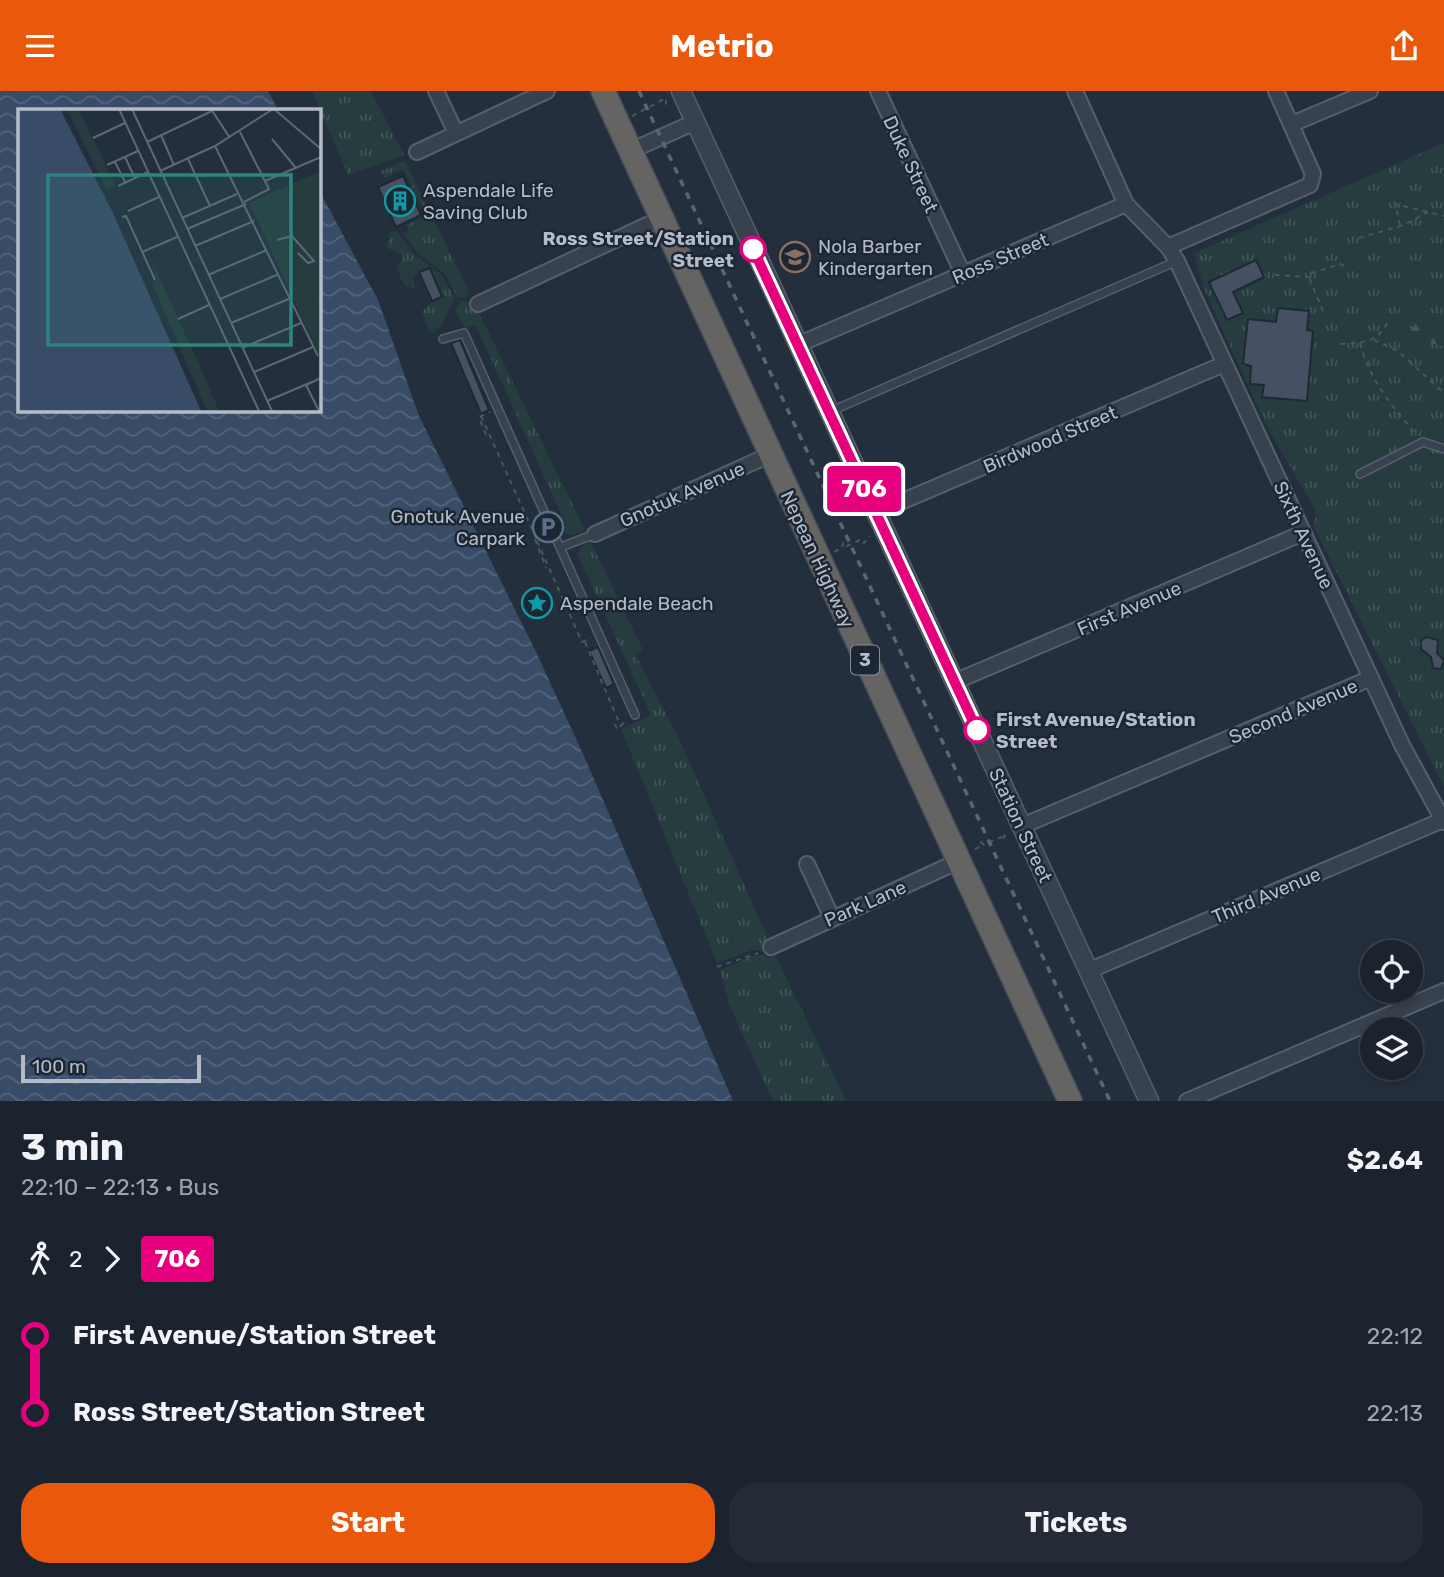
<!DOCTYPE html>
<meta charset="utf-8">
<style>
body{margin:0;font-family:Rubik,sans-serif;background:#242b36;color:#f1f3f6;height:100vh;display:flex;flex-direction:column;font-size:26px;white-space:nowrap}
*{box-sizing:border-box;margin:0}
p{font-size:23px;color:#a0a4aa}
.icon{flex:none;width:38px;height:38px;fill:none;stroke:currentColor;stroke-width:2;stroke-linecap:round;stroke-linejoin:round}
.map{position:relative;height:1010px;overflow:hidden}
.details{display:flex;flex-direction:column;background:#1b232e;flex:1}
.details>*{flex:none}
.badge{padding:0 14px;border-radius:5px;font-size:24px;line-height:46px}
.fabs{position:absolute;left:1360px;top:849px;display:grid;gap:14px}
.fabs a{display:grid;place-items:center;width:63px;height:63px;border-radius:50%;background:#1b232e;box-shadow:0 4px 10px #0003,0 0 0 2px #39404a;font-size:35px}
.scale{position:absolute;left:21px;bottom:18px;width:180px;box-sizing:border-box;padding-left:7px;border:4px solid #b4bcc9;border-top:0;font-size:19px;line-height:24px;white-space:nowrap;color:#b4bcc9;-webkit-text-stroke:5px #1d2633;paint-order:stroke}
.map>.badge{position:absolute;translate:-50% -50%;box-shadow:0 0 0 4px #fff}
.legs{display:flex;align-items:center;gap:10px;height:77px;padding:0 21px;font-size:23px}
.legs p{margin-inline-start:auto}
.headline{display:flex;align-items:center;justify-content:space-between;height:119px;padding:0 21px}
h1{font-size:38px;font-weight:700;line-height:52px}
.action{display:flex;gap:14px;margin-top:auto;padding:14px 21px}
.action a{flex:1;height:80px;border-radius:28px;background:#ea580c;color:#fff;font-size:28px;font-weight:700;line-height:80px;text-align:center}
.action a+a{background:#242b36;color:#f1f3f6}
ul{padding:0 21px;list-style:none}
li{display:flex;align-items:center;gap:24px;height:77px;font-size:26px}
li i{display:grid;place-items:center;width:10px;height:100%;margin:0 9px;background:currentColor}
li i::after{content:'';width:18px;height:18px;margin:-9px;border:5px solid;border-radius:50%;background:#1b232e}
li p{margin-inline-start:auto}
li:first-child i{background:linear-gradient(#0000 50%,currentColor 0)}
li:last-child i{background:linear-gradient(currentColor 50%,#0000 0)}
header{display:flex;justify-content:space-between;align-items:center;height:91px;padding:0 21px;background:#ea580c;color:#fff;font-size:32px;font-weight:700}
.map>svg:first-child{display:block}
.grass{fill:url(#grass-tufts)}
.forest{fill:url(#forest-firs)}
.water{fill:url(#water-waves)}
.building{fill:#455162;stroke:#1f2835;stroke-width:2}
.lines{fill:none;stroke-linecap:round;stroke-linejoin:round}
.service-casing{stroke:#565f6c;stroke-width:10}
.minor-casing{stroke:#565f6c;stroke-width:18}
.tertiary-casing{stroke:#565f6c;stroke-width:21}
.trunk-casing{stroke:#434c59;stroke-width:26}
.path{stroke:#44595c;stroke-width:2;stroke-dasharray:5 5;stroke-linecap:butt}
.service{stroke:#38414e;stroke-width:7}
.minor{stroke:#38414e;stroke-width:14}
.tertiary{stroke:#38414e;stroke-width:18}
.trunk{stroke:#656462;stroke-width:23}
.rail{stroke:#5a6575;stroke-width:3.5;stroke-dasharray:7 7;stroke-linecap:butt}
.line-1-casing{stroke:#fff;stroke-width:16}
.line-1{stroke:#e6007e;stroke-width:10}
.stop-1-dot{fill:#fff;stroke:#e6007e;stroke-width:3.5}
.labels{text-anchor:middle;stroke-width:5;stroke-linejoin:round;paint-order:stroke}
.shield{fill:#1d2633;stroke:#878f9c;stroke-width:2}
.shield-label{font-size:18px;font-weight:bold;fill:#b4bcc9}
.street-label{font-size:19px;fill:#b4bcc9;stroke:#1d2633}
.poi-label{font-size:19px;fill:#b4bcc9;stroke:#1d2633;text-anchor:start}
.stop-label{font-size:19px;font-weight:bold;fill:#b4bcc9;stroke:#1d2633;text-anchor:end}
.inset-road{fill:none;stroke:#5e6776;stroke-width:2}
.view{fill:#308480;fill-opacity:0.15;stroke:#308480;stroke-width:3.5}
.inset-edge{fill:none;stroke:#b4bcc9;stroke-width:3.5}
</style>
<header><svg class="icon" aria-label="menu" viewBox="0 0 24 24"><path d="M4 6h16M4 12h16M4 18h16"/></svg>Metrio<svg class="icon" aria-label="share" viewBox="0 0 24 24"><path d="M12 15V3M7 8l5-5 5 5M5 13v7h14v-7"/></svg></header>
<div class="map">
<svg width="1444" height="1010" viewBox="0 0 1444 1010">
<defs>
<pattern id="grass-tufts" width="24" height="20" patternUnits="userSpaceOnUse" patternTransform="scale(1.75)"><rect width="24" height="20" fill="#263c3f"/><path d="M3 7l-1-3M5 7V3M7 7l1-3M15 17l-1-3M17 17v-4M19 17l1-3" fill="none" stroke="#435659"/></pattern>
<pattern id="forest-firs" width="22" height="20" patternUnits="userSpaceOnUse" patternTransform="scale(1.75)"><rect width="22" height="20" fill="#263c3f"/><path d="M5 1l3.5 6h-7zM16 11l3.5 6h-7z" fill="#435659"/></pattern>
<pattern id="water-waves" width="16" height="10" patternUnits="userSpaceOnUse" patternTransform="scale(1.75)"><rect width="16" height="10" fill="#394c67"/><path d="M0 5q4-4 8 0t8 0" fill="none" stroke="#53647b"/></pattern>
</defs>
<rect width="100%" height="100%" fill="#242f3e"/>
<!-- grass -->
<g class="grass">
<path d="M312 0H371L404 64 348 84Z"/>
<path d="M1444 52V696L1314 436 1316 420 1267 336 1204 198 1194 162Z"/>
<path d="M405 70 470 203 464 207 457 206 445 183 417 161 403 142 408 139 407 134 426 125 403 78 384 87 381 80Z"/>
<path d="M396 140 415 164 442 184 454 207 442 233 433 242 428 239 422 221 432 211 444 206 430 176 413 185 415 198 404 194 396 176 403 167 401 162 387 157 389 142Z"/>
<path d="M460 210 469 211 473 219 477 218 585 439 572 444 564 442 561 437 566 434 477 237 474 234 465 237 455 220Z"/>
<path d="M590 450 643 559 635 563 680 650 770 852V860L752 859 717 872 621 638 651 624 577 462Z"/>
<path d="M755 864H775L846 1010H773L729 913 720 879Z"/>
</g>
<!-- forest -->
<path class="forest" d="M1432 232 1444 233V256L1417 248 1412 242V236Z"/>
<!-- water -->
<path class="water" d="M0 0H268L278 19H19V318H318L319 99 378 209 419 325 536 561 584 665 733 1010H0Z"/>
<!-- building -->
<g class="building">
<path d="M403 85 421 124 396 136 378 96Z"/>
<path d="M1256 169 1264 186 1233 201 1243 222 1227 229 1209 191Z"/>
<path d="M430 177 442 206 432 210 419 181Z"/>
<path d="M1278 217 1309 220 1307 239 1313 240 1307 310 1262 306 1264 294 1250 293 1251 275 1243 273 1248 228 1276 231Z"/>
<path d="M460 249 489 319 481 323 451 252Z"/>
<path d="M1426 546 1438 549 1437 562 1444 569 1441 578 1433 577 1431 566 1421 558V550Z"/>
<path d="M598 556 614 593 606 597 589 560Z"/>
</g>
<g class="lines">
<!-- service casing -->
<g class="service-casing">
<g id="service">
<path d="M443 248 464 242 635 624"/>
<path d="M829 321 1177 170"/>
<path d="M1360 383 1423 351 1444 358"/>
<path d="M561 456 595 443"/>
</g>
</g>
<!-- minor casing -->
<g class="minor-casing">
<g id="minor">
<path d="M436 0 456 42"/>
<path d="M878 0 963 183"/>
<path d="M1075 0 1126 113 1168 156 1177 170 1402 654 1444 731"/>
<path d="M1292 33 1370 0"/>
<path d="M630 60 695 31"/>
<path d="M417 61 547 0"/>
<path d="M1168 156 1310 94 1313 83 1276 0"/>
<path d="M478 213 662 127"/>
<path d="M797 254 1126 113"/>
<path d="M875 422 1224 273"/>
<path d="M595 443 769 364"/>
<path d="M954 591 1303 442"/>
<path d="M1022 735 1371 587"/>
<path d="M807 773 832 827"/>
<path d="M771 856 959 770"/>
<path d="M1088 880 1443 729"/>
<path d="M1187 1010 1444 900"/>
</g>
</g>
<!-- tertiary casing -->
<g class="tertiary-casing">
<path id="tertiary" d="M681 0 1149 1010"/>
</g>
<!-- trunk casing -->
<g class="trunk-casing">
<path id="trunk" d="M603 0 1070 1010"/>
</g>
<!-- path -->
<g class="path">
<path d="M632 25 666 7V14"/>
<path d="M1400 134 1395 113 1444 125"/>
<path d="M1359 147 1404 134 1428 121"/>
<path d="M1275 184 1310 186"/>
<path d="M1323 220 1310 189 1312 182 1340 173 1349 177"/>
<path d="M1374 249 1398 260 1444 302"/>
<path d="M1360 252C1370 289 1391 314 1415 342"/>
<path d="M1340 253C1363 252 1379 252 1389 228"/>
<path d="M481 325 537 449 543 446"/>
<path d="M486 344 479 326 490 321"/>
<path d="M535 448 546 477"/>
<path d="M537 450 582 551 591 547"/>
<path d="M834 461 842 457 843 452 845 456 862 448 864 452 870 445"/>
<path d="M585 551 621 636"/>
<path d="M615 633 617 638 627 629"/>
<path d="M975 758 980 756 981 751 984 754 1001 746 1003 750 1004 745 1009 743"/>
<path d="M717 876 758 862"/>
</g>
<!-- service -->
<use href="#service" class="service"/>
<!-- minor -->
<use href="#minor" class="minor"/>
<!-- tertiary -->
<use href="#tertiary" class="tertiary"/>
<!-- trunk -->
<use href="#trunk" class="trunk"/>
<!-- rail -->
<path class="rail" d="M639 0 1110 1010"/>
</g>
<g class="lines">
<!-- line-1 casing -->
<g class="line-1-casing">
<path id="line-1" d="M753 158 977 639"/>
</g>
<!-- line-1 -->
<use href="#line-1" class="line-1"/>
</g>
<!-- icons -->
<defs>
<g id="building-ring" transform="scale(1.575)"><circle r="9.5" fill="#1d2633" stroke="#0f9aa8" stroke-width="1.5"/><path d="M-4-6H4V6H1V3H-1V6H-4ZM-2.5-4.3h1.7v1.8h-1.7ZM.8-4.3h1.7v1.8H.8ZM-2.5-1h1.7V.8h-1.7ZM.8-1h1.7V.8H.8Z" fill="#0f9aa8"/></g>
<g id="school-ring" transform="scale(1.575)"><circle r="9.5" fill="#1d2633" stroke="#8d6e63" stroke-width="1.5"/><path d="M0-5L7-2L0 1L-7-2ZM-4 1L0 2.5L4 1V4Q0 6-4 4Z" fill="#8d6e63"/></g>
<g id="parking-ring" transform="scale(1.575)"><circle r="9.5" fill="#1d2633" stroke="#5c6f8a" stroke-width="1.5"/><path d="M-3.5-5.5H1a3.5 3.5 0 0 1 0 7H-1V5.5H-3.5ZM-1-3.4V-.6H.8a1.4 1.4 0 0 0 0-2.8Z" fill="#5c6f8a"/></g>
<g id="sight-ring" transform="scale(1.575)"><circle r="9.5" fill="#1d2633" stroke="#0f9aa8" stroke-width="1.5"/><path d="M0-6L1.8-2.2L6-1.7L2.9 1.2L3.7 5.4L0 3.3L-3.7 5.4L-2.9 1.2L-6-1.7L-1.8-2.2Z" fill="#0f9aa8"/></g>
</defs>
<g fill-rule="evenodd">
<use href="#building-ring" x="400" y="110"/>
<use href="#school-ring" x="795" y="166"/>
<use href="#parking-ring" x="548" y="436"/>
<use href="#sight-ring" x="537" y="512"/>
</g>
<!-- markers -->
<g class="stop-1-dot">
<circle cx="753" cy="158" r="12"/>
<circle cx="977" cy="639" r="12"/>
</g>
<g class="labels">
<!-- shield labels -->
<rect class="shield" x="851" y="554.5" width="28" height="29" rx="5"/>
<g class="shield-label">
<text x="865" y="575">3</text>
</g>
<!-- street labels -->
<g class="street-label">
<text transform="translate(911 73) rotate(65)" y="7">Duke Street</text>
<text transform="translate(1000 167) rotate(-23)" y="7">Ross Street</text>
<text transform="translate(1050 348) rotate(-23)" y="7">Birdwood Street</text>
<text transform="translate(682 403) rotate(-24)" y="7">Gnotuk Avenue</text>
<text transform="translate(1304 444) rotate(65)" y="7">Sixth Avenue</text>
<text transform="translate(818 468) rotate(65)" y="7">Nepean Highway</text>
<text transform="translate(1129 517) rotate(-23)" y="7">First Avenue</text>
<text transform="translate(1293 620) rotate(-23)" y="7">Second Avenue</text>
<text transform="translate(1021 734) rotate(65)" y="7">Station Street</text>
<text transform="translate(1266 804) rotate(-23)" y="7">Third Avenue</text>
<text transform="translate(865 812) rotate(-24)" y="7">Park Lane</text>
</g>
<!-- poi labels -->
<g class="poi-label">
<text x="423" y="106">Aspendale Life<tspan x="423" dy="22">Saving Club</tspan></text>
<text x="818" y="162">Nola Barber<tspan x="818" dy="22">Kindergarten</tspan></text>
<text x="525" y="432" text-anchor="end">Gnotuk Avenue<tspan x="525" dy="22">Carpark</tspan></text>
<text x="560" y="519">Aspendale Beach</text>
</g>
<!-- stop labels -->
<g class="stop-label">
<text x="734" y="154">Ross Street/Station<tspan x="734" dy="22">Street</tspan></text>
<text x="996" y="635" text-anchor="start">First Avenue/Station<tspan x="996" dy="22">Street</tspan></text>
</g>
</g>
<!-- overview -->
<g transform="translate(18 18)">
<rect width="303" height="303" fill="#242f3e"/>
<path d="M49 0H60L98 77 88 80ZM303 62V187L279 198 231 94ZM129 142 181 255 201 302H189L134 174 139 172Z" fill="#263c3f"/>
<path d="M275 106 302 120 303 129 268 107Z" fill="#263c3f"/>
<path d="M303 199V249L283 208Z" fill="#263c3f"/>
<path d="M303 187V199L283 208 279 198Z" fill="#263c3f"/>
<path d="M0 0H42L94 102 183 302H0Z" fill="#394c67"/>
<path class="inset-road" d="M101 0 241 302M114 0 254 302M193 0 212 29M256 0 303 40M222 23 251 80 226 93M143 26 156 56M75 29 107 14M254 30 278 59M129 33 194 2M197 37 300 247M107 48 117 69M170 50 192 97M97 53 107 73M89 56 120 42M142 62 197 37 255 0M247 72 303 48M100 77 130 63M110 102 141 88M104 108 108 107 137 171M164 109 219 85M169 120 228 95M259 131 274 127 296 152 290 154 280 144M177 137 236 112M124 143 159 128M190 166 249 141M202 190 261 165M160 210 191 196M213 214 273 189M224 239 283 214M236 263 295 238M249 292 294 273M301 302 288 276 303 269"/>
<path class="view" d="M30 66H273V236H30Z"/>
<rect width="303" height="303" class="inset-edge"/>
</g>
</svg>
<div class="fabs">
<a><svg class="icon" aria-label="locate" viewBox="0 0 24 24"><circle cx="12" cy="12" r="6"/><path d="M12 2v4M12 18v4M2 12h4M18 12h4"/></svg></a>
<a><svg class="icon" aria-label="layers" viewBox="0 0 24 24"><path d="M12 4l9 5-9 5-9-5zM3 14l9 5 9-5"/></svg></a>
</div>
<div class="scale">100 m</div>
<b class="badge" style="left:864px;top:398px;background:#e6007e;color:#fff">706</b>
</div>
<section class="details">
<div class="headline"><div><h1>3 min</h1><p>22:10 – 22:13 · Bus</p></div><b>$2.64</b></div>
<div class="legs"><svg class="icon" aria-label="walk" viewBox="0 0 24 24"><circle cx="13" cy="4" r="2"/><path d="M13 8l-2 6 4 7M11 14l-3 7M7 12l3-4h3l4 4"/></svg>2<svg class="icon" aria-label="forward" viewBox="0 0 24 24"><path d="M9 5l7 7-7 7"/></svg><b class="badge" style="background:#e6007e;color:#fff">706</b></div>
<ul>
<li><i style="color:#e6007e"></i><b>First Avenue/Station Street</b><p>22:12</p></li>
<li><i style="color:#e6007e"></i><b>Ross Street/Station Street</b><p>22:13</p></li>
</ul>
<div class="action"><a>Start</a><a>Tickets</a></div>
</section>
